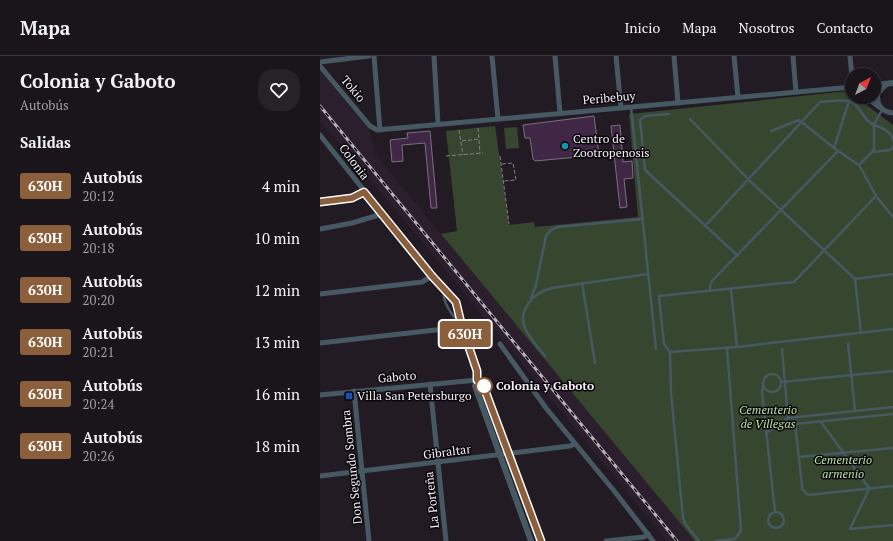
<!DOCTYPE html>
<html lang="es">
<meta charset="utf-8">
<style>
body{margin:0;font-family:"PT Serif",serif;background:#272128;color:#f1f3f6;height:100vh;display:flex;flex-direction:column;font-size:15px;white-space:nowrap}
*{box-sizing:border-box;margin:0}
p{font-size:13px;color:#9f9ea3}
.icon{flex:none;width:22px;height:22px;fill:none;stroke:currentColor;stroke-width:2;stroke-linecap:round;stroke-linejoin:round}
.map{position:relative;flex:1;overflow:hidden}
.drawer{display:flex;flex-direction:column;background:#1a141b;width:320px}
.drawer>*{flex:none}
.badge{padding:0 8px;border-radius:3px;font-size:14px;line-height:26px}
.needle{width:26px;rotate:42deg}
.controls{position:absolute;left:525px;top:12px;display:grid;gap:8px}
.controls a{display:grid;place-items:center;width:36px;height:36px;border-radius:50%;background:#1a141b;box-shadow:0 2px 6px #0003,0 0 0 1px #38333a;font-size:20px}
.map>.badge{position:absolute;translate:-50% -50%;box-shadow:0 0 0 2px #fff}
h2{padding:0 20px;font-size:15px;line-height:36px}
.round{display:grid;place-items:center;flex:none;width:42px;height:42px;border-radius:16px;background:#272128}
.headline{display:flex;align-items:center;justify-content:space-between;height:68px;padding:0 20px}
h1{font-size:19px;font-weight:700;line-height:30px}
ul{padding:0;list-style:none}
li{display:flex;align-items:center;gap:12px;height:52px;padding:0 20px}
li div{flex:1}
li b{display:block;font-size:15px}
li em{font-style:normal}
li .badge{min-width:44px;font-weight:700;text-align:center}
header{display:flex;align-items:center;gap:24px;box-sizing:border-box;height:56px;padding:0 20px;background:#1a141b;border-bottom:1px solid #38333a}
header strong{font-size:19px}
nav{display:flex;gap:22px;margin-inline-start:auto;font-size:14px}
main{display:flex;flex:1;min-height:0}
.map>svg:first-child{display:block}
.built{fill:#2b1f2e}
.green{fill:#37462f}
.building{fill:#412746;stroke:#7a707c}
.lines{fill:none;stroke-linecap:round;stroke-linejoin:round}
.path{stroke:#857e86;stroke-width:1;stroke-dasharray:4 2;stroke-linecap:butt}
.service{stroke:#465963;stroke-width:2.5}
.minor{stroke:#465963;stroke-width:5}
.tertiary{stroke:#465963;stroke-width:6}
.rail-casing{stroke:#bab3bb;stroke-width:3}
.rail{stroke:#0a070b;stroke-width:1.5;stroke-dasharray:4.5;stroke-linecap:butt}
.line-casing{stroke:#fff;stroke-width:9}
.line{stroke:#8b5e3c;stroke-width:6}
.culture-dot{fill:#0f9aa8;stroke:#0a070b;stroke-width:1.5}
.stop-dot{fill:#fff;stroke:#8b5e3c;stroke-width:2}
.transit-dot{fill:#1a4fb4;stroke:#0a070b;stroke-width:1.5}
.labels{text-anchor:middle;stroke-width:3;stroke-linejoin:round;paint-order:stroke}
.street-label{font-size:12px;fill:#f5eff6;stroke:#0a070b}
.poi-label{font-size:12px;fill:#f5eff6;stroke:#0a070b;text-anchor:start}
.stop-label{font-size:12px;font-weight:bold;fill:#f5eff6;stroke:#0a070b;text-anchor:start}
.park-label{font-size:12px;font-style:italic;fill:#b8e2a4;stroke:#0a070b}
</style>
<header>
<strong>Mapa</strong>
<nav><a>Inicio</a><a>Mapa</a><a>Nosotros</a><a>Contacto</a></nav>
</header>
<main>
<section class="drawer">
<div class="headline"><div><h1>Colonia y Gaboto</h1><p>Autobús</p></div><a class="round"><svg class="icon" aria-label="heart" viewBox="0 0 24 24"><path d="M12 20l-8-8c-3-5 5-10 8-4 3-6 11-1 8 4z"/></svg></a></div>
<h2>Salidas</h2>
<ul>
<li><span class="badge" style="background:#8b5e3c;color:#fff">630H</span><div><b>Autobús</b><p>20:12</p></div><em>4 min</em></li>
<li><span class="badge" style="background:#8b5e3c;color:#fff">630H</span><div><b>Autobús</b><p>20:18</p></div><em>10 min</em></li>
<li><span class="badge" style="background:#8b5e3c;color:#fff">630H</span><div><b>Autobús</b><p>20:20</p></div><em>12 min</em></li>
<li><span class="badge" style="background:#8b5e3c;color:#fff">630H</span><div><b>Autobús</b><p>20:21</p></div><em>13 min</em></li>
<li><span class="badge" style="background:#8b5e3c;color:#fff">630H</span><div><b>Autobús</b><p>20:24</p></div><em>16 min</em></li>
<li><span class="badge" style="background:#8b5e3c;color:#fff">630H</span><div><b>Autobús</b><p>20:26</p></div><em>18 min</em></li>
</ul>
</section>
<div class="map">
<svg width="573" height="485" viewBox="0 0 573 485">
<rect width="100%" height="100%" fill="#231b24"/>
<!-- built -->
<path class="built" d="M0 15 49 73 54 91V97L375 485H347L76 154 0 65Z"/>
<!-- green -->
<g class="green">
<path d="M529 35 532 38V41H536L573 69V485H375L121 178 137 175 126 75 175 70 189 169 214 166 215 171 318 161 309 58Z"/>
<path d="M197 71 199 92 186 93 184 72Z"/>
</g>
<!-- building -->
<g class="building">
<path d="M274 60 279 99 215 105 213 103 210 82H205L203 69Z"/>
<path d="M300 69 303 106 312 105 313 122 304 123 307 151 300 152 291 70Z"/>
<path d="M110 75 117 152H111L105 87 82 89 83 105 72 106 70 84 88 82 87 77Z"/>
</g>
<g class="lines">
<!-- path -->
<g class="path">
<path d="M158 72 160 97"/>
<path d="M139 74 143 99"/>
<path d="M142 85 159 83"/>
<path d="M126 100 163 97"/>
<path d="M180 100 189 168"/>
<path d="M182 108 193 107 196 124 184 125"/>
</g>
<!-- service -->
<g class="service">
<path d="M311 51 336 293"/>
<path d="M349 58 325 60 320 64 325 114 418 200"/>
<path d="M370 63 429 124 535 223 541 277"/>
<path d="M451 75 479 64 518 95 539 109 554 94V68L562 54"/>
<path d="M514 92 529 45"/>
<path d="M553 96 570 94 573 91"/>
<path d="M556 140 573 161"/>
<path d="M385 170 500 46C508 46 523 42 531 46 540 50 541 58 547 64 556 73 569 70 573 84"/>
<path d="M535 223 573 218"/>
<path d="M262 227 275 307"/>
<path d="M411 233 417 291"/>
<path d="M125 234C120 243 133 262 141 267"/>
<path d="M390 235V229L392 225 518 95"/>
<path d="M211 242 216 229 226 180 231 174 238 171 322 163"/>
<path d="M528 287 535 355"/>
<path d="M350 296 417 291 573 273"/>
<path d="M225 300C218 292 211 284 206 274 196 255 214 236 232 232L328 218"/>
<circle cx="452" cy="327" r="9"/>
<path d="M461 326 573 315"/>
<path d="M443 330 442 336 455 456"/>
<path d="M573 358 475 368 482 429V433L488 439 573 430"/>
<path d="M468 362 573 351"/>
<path d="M501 366 549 432"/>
<path d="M446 377 468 362 462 293"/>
<path d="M479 401 573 392"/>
<path d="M549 433 530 473 573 469"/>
<circle cx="456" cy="464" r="8"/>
<path d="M379 485 366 469 363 462 351 337 350 296 344 288 339 240 474 226 556 140 539 109"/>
<path d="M396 485 415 483 421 475 407 292"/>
</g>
<!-- minor -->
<g class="minor">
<path d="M54 0 60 74"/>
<path d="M114 0 118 68"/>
<path d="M172 0 178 63"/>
<path d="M235 0 240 57"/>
<path d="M296 0 301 52"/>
<path d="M354 0 358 47"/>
<path d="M414 0 418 41"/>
<path d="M473 0 476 36"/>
<path d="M530 0 532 21"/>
<path d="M0 6 49 0"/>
<path d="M0 10 50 70 57 74 532 31"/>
<path d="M567 28 558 37C556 48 561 56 573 57"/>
<path d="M546 41 559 51"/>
<path d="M0 79 112 220 136 246 142 271 158 318 157 324 0 339"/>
<path d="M0 146 32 142 44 136"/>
<path d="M0 173 32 167 62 158"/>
<path d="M0 238 102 226 112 220"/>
<path d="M0 287 142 271"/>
<path d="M180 288 226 352 295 436 333 485"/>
<path d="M110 328 126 485"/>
<path d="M34 335 49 485"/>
<path d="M0 420 250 390 255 388"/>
<path d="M286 485 324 481 328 478"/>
</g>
<!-- tertiary -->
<g class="tertiary">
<path d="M554 29 573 27"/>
<path d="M211 485 155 330 157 324 163 329 221 485"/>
</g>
<!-- rail casing -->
<g class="rail-casing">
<path id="rail" d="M0 50 357 485"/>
</g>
<!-- rail -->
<use href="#rail" class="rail"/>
</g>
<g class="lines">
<!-- line casing -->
<g class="line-casing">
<path id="line" d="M0 146 32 142 44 136 112 220 136 246 142 271 157 315V324L163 329 221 485"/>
</g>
<!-- line -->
<use href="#line" class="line"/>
</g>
<!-- markers -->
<circle class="culture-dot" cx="245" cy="90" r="4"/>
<circle class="stop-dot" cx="164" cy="330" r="8"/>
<rect class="transit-dot" x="25" y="336" width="8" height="8" rx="2"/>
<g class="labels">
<!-- street labels -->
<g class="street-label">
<text transform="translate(33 33) rotate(50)" y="4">Tokio</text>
<text transform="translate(289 42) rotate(-5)" y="4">Peribebuy</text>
<text transform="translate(34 106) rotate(53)" y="4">Colonia</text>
<text transform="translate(77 321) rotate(-5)" y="4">Gaboto</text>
<text transform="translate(127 396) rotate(-7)" y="4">Gibraltar</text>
<text transform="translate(32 411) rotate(-96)" y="4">Don Segundo Sombra</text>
<text transform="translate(112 444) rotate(-96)" y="4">La Porteña</text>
</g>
<!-- poi labels -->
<g class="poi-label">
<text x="253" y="87">Centro de<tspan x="253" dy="14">Zootropenosis</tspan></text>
<text x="37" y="344">Villa San Petersburgo</text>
</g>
<!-- stop labels -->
<g class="stop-label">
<text x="176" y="334">Colonia y Gaboto</text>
</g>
<!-- park labels -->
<g class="park-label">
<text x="448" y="358">Cementerio<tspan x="448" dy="14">de Villegas</tspan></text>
<text x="523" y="408">Cementerio<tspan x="523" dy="14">armenio</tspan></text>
</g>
</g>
</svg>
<div class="controls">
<a><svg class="needle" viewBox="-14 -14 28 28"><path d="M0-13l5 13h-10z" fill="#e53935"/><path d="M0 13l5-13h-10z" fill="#9f9ea3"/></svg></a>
</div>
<b class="badge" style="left:145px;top:278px;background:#8b5e3c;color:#fff">630H</b>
</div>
</main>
